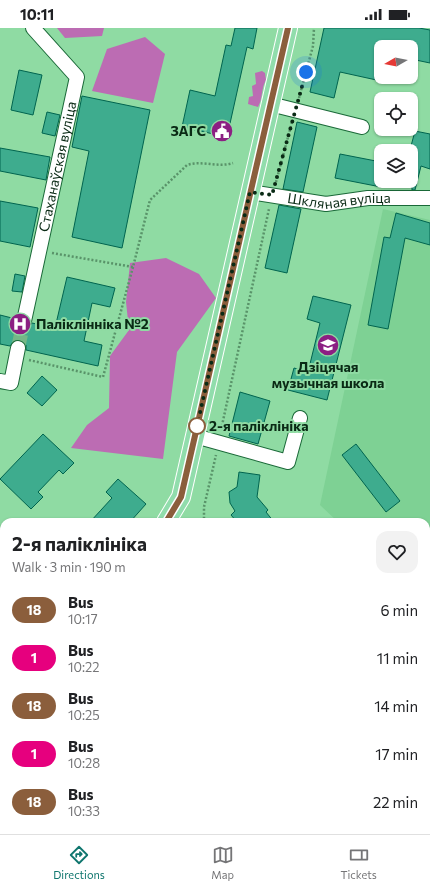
<!DOCTYPE html>
<meta charset="utf-8">
<style>
body{margin:0;font-family:Commissioner,sans-serif;background:#f2f2f2;color:#202124;height:100vh;display:flex;flex-direction:column;font-size:15px;white-space:nowrap}
*{box-sizing:border-box;margin:0}
p{font-size:13px;color:#757577}
.icon{flex:none;width:22px;height:22px;fill:none;stroke:currentColor;stroke-width:2;stroke-linecap:round;stroke-linejoin:round}
.map{position:relative;flex:1;overflow:hidden}
.details{position:absolute;left:0px;top:490px;width:430px;height:316px;display:flex;flex-direction:column;background:#fff;border-radius:12px 12px 0 0;box-shadow:0 1px 3px #0004}
.details>*{flex:none}
.badge{padding:0 8px;border-radius:13px;font-size:14px;line-height:26px}
.needle{width:26px;rotate:261deg}
.tools{position:absolute;left:374px;top:12px;display:grid;gap:8px}
.tools a{display:grid;place-items:center;width:44px;height:44px;border-radius:8px;background:#fff;box-shadow:0 1px 3px #0004;font-size:20px}
.you{position:absolute;width:20px;height:20px;margin:-10px;border:3px solid #fff;border-radius:50%;background:#1a73e8;box-shadow:0 0 0 6px #1a73e833}
.map>.badge{position:absolute;translate:-50% -50%;box-shadow:0 0 0 2px #fff}
.round{display:grid;place-items:center;flex:none;width:42px;height:42px;border-radius:12px;background:#f2f2f2}
.headline{display:flex;align-items:center;justify-content:space-between;height:68px;padding:0 12px}
h1{font-size:19px;font-weight:700;line-height:30px}
ul{padding:0;list-style:none}
li{display:flex;align-items:center;gap:12px;height:48px;padding:0 12px}
li div{flex:1}
li b{display:block;font-size:15px}
li em{font-style:normal}
li .badge{min-width:44px;font-weight:700;text-align:center}
.status{display:flex;justify-content:space-between;align-items:center;height:28px;padding:0 20px;background:#fff;direction:ltr}
.status svg{height:11px;fill:currentColor}
.tab-bar{display:flex;justify-content:space-around;align-items:center;height:56px;border-top:1px solid #e0e0e0;background:#fff;font-size:11px;color:#757577}
.tab-bar a{display:grid;justify-items:center;gap:2px}
.tab-bar .selected{color:#0f766e}
.map>svg:first-child{display:block}
.built{fill:#7ed194}
.forest{fill:#bc6cb3}
.building{fill:#3eac8e;stroke:#00644f}
.lines{fill:none;stroke-linecap:round;stroke-linejoin:round}
.minor-tunnel{stroke:#74b887;stroke-width:14;stroke-dasharray:14 7;stroke-linecap:butt}
.minor-casing{stroke:#1a6938;stroke-width:16}
.major-casing{stroke:#fff;stroke-width:20}
.path{stroke:#599369;stroke-width:2.5;stroke-dasharray:2 2;stroke-linecap:butt}
.minor{stroke:#fff;stroke-width:14}
.major{stroke:#91ddac;stroke-width:18}
.line-casing{stroke:#fff;stroke-width:9}
.line{stroke:#8b5e3c;stroke-width:6}
.walk{stroke:#0a2a15;stroke-width:4;stroke-dasharray:0 7.2}
.stop-dot{fill:#fff;stroke:#8b5e3c;stroke-width:2}
.labels{text-anchor:middle;stroke-width:4;stroke-linejoin:round;paint-order:stroke}
.poi-label{font-size:14px;font-weight:bold;fill:#0a2a15;stroke:#8fdba3;text-anchor:end}
.street-label{font-size:14px;fill:#0a2a15;stroke:#8fdba3}
.stop-label{font-size:14px;font-weight:bold;fill:#0a2a15;stroke:#8fdba3;text-anchor:start}
</style>
<div class="status"><b>10:11</b><svg viewBox="0 0 49 12"><path d="M0 12V9h3v3zM5 12V6h3v6zM10 12V3h3v9zM15 12V0h3v12zM26 1h20v11H26zM47 4h2v5h-2z"/></svg></div>
<div class="map">
<svg width="430" height="806" viewBox="0 0 430 806">
<rect width="100%" height="100%" fill="#8fdba3"/>
<!-- built -->
<path class="built" d="M383 181 430 192V680L426 675V494H338L320 477Z"/>
<!-- forest -->
<g class="forest">
<path d="M57 0H104L102 8 65 10Z"/>
<path d="M145 9 165 26 153 75 92 63 107 21Z"/>
<path d="M262 43 265 45 266 52C261 60 263 71 258 79L248 76 249 69 253 68 252 58 256 56 255 45Z"/>
<path d="M166 230 199 246 216 270 177 324 163 431 71 420 87 397 109 380 110 328 129 302 126 274 130 235Z"/>
<path d="M426 696 430 702V775L426 770Z"/>
<path d="M0 715 4 719V757L0 758Z"/>
<path d="M4 792V802H21L18 806H0V795Z"/>
</g>
<!-- building -->
<g class="building">
<path d="M235 0H257L253 21 247 19 227 109 182 99 190 62 215 68 226 17 231 18Z"/>
<path d="M324 0H419L430 2V35L411 31V19H381V53L340 44 334 70 310 64Z"/>
<path d="M19 42 42 47 33 87 11 82Z"/>
<path d="M82 68 150 82 122 220 72 209 89 123 72 119Z"/>
<path d="M47 84 60 87 55 108 42 105Z"/>
<path d="M297 94 317 99 303 164 283 161Z"/>
<path d="M415 103 430 106V141L421 138 415 162H412L411 118Z"/>
<path d="M0 120 50 129 46 152 0 143Z"/>
<path d="M340 126 381 134V159L335 150Z"/>
<path d="M0 173 38 180 30 219 0 213Z"/>
<path d="M279 177 301 181 287 245 265 240Z"/>
<path d="M396 185 430 195V217L405 210 388 301 368 297 384 209 390 210Z"/>
<path d="M15 246 25 248 22 264 12 263Z"/>
<path d="M67 249 115 260 110 279 92 275 84 313 102 317 98 338 26 322V317L20 312H15L10 318 0 316V287L16 291V296L22 301H27L32 295 55 300Z"/>
<path d="M313 268 351 277 327 372 288 362 294 340 308 344 320 295 307 291Z"/>
<path d="M42 348 57 362 42 378 27 365Z"/>
<path d="M240 364 270 373 258 416 229 408Z"/>
<path d="M43 406 74 435 63 446 59 442 38 464 43 469 31 481 0 451Z"/>
<path d="M356 416 400 473 386 484 342 427Z"/>
<path d="M239 444 260 447 257 469 268 482 266 484 274 494H237L231 487 235 483 230 475 229 464 237 459Z"/>
<path d="M118 451 146 476 130 494H90L112 470 106 464Z"/>
</g>
<g class="lines">
<!-- minor-tunnel -->
<path class="minor-tunnel" d="M18 320 24 293"/>
<!-- minor casing -->
<g class="minor-casing">
<g id="minor">
<path d="M270 76 362 99"/>
<path id="s1" d="M250 164 326 176 368 170H430"/>
<path id="s2" d="M24 293 77 49 33 0"/>
<path d="M0 353 11 355 18 320"/>
<path d="M195 408 288 434 300 390"/>
<path d="M426 790 430 794"/>
<path d="M271 806 272 802"/>
</g>
</g>
<!-- major casing -->
<g class="major-casing">
<g id="major">
<path d="M166 494 181 469 288 0"/>
<path d="M0 673 4 669"/>
</g>
</g>
<!-- path -->
<g class="path">
<path d="M299 70 313 18 314 0"/>
<path d="M276 154 292 94"/>
<path d="M52 225 133 239 150 172 187 137C202 132 218 140 233 135"/>
<path d="M29 332 103 349 133 239"/>
<path d="M221 402 269 181"/>
<path d="M206 494 204 492V479L216 427"/>
<path d="M426 715 430 719"/>
</g>
<!-- minor -->
<use href="#minor" class="minor"/>
<!-- major -->
<use href="#major" class="major"/>
</g>
<g class="lines">
<!-- line casing -->
<g class="line-casing">
<path id="line" d="M166 494 181 469 288 0"/>
</g>
<!-- line -->
<use href="#line" class="line"/>
<!-- walk -->
<path class="walk" d="M197 398 250 164 272 167 306 44"/>
</g>
<!-- icons -->
<defs>
<g id="civic-disc" transform="scale(1.15)"><circle r="9.5" fill="#8c1f83" stroke="#8fdba3"/><path d="M-.6-6.5H3V-4.5H.6V-3L4-1V1h2V6H-6V1h2V-1L-.6-3ZM-1.2 2.5V6h2.4V2.5Z" fill="#fff"/></g>
<g id="hospital-disc" transform="scale(1.15)"><circle r="9.5" fill="#8c1f83" stroke="#8fdba3"/><path d="M-5-5h3v3.5h4V-5h3V5h-3V1.5h-4V5h-3Z" fill="#fff"/></g>
<g id="school-disc" transform="scale(1.15)"><circle r="9.5" fill="#8c1f83" stroke="#8fdba3"/><path d="M0-5L7-2L0 1L-7-2ZM-4 1L0 2.5L4 1V4Q0 6-4 4Z" fill="#fff"/></g>
</defs>
<g fill-rule="evenodd">
<use href="#civic-disc" x="222" y="103"/>
<use href="#hospital-disc" x="20" y="296"/>
<use href="#school-disc" x="328" y="317"/>
</g>
<!-- markers -->
<circle class="stop-dot" cx="197" cy="398" r="8"/>
<g class="labels">
<!-- poi labels -->
<g class="poi-label">
<text x="206" y="108">ЗАГС</text>
<text x="36" y="301" text-anchor="start">Паліклінніка №2</text>
<text x="328" y="344" text-anchor="middle">Дзіцячая<tspan x="328" dy="16">музычная школа</tspan></text>
</g>
<!-- street labels -->
<g class="street-label">
<text dy="5" stroke="none"><textPath href="#s2" startOffset="158">Стаханаўская вуліца</textPath></text>
<text dy="5" stroke="none"><textPath href="#s1" startOffset="90">Шкляная вуліца</textPath></text>
</g>
<!-- stop labels -->
<g class="stop-label">
<text x="209" y="403">2-я паліклініка</text>
</g>
</g>
</svg>
<div class="tools">
<a><svg class="needle" viewBox="-14 -14 28 28"><path d="M0-13l5 13h-10z" fill="#e53935"/><path d="M0 13l5-13h-10z" fill="#757577"/></svg></a>
<a><svg class="icon" aria-label="locate" viewBox="0 0 24 24"><circle cx="12" cy="12" r="6"/><path d="M12 2v4M12 18v4M2 12h4M18 12h4"/></svg></a>
<a><svg class="icon" aria-label="layers" viewBox="0 0 24 24"><path d="M12 4l9 5-9 5-9-5zM3 14l9 5 9-5"/></svg></a>
</div>
<div class="you" style="left:306px;top:44px"></div>
<section class="details">
<div class="headline"><div><h1>2-я паліклініка</h1><p>Walk · 3 min · 190 m</p></div><a class="round"><svg class="icon" aria-label="heart" viewBox="0 0 24 24"><path d="M12 20l-8-8c-3-5 5-10 8-4 3-6 11-1 8 4z"/></svg></a></div>
<ul>
<li><span class="badge" style="background:#8b5e3c;color:#fff">18</span><div><b>Bus</b><p>10:17</p></div><em>6 min</em></li>
<li><span class="badge" style="background:#e6007e;color:#fff">1</span><div><b>Bus</b><p>10:22</p></div><em>11 min</em></li>
<li><span class="badge" style="background:#8b5e3c;color:#fff">18</span><div><b>Bus</b><p>10:25</p></div><em>14 min</em></li>
<li><span class="badge" style="background:#e6007e;color:#fff">1</span><div><b>Bus</b><p>10:28</p></div><em>17 min</em></li>
<li><span class="badge" style="background:#8b5e3c;color:#fff">18</span><div><b>Bus</b><p>10:33</p></div><em>22 min</em></li>
</ul>
</section>
</div>
<nav class="tab-bar">
<a class="selected"><svg class="icon" aria-label="directions" viewBox="0 0 24 24"><path d="M12 3l9 9-9 9-9-9zM9 14v-3h6M13 9l2 2-2 2"/></svg>Directions</a>
<a><svg class="icon" aria-label="map" viewBox="0 0 24 24"><path d="M3 6l6-2 6 2 6-2v14l-6 2-6-2-6 2zM9 4v14M15 6v14"/></svg>Map</a>
<a><svg class="icon" aria-label="tickets" viewBox="0 0 24 24"><path d="M3 7h18v10H3zM15 7v10"/></svg>Tickets</a>
</nav>
